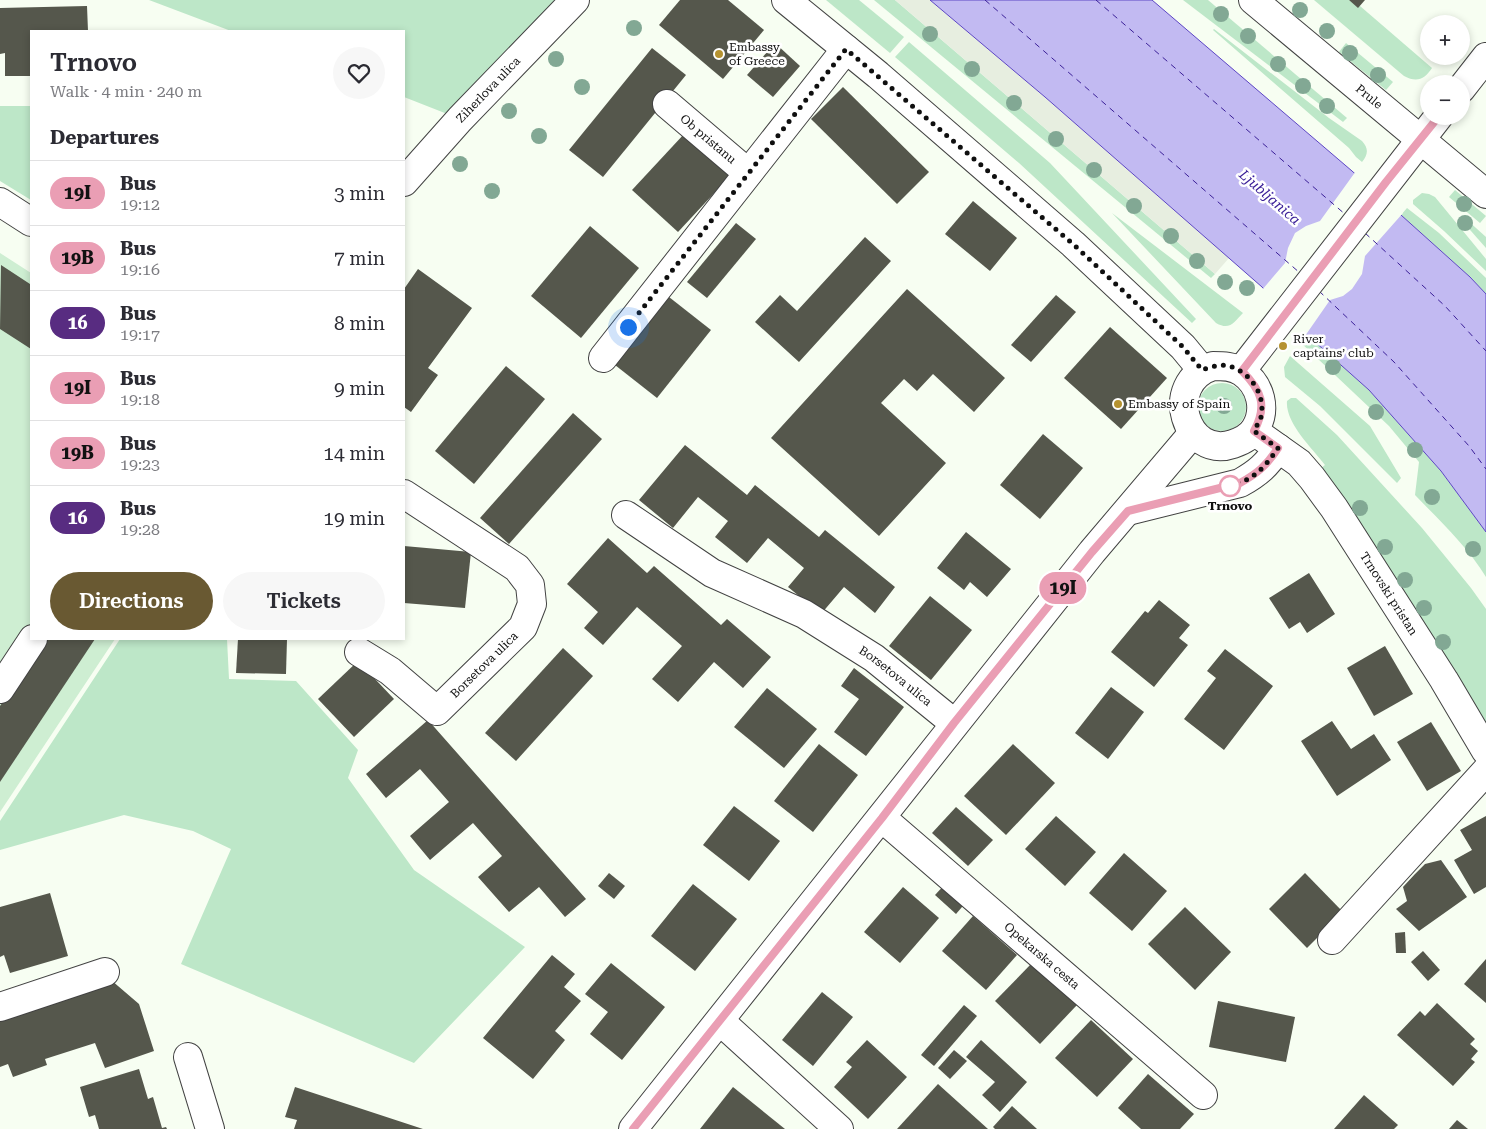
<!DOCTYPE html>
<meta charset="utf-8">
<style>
body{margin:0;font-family:"Roboto Serif",serif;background:#f7f7f7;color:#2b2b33;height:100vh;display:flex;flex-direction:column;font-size:19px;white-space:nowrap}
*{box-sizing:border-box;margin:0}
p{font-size:16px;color:#7c7c81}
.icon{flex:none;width:28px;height:28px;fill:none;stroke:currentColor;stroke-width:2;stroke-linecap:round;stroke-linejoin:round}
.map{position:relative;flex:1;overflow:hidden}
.side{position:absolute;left:30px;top:30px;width:375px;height:610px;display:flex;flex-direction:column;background:#fff;border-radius:0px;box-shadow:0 2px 8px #0003}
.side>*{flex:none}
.badge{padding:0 10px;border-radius:16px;font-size:18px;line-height:32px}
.tools{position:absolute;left:1420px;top:15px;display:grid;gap:10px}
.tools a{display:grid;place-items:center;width:50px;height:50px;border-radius:50%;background:#fff;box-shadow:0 2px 8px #0003;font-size:25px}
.you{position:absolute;width:25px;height:25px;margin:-12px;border:4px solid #fff;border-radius:50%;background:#1a73e8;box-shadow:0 0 0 8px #1a73e833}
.map>.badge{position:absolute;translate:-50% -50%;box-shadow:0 0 0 2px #fff}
h2{padding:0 20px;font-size:19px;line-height:45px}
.round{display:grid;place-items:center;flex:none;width:52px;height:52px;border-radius:26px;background:#f7f7f7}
.overview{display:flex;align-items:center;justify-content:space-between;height:85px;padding:0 20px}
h1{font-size:24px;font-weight:600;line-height:38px}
.button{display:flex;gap:10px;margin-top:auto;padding:10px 20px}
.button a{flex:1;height:58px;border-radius:30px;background:#695932;color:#fff;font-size:20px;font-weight:600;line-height:58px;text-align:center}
.button a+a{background:#f7f7f7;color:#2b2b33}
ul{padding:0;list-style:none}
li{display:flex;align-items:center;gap:15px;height:65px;padding:0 20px;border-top:1px solid #e1e1e2}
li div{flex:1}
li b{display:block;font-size:19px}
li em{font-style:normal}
li .badge{min-width:55px;font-weight:700;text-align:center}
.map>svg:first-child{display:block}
.green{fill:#bde7c8}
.pitch{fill:#ceeed2}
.plaza{fill:#e7eee0}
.water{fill:#c2baf2;stroke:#5d46c4}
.pier{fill:#f7fef2}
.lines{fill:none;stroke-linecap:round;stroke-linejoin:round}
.ferry{stroke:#3b2098;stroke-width:1;stroke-dasharray:6 5;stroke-linecap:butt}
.building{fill:#55574c}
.minor-casing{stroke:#424242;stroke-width:30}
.minor{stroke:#fff;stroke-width:28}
.tree{fill:#82a894}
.line-casing{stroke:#fff;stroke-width:11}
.line{stroke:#ea9eb4;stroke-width:8}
.walk{stroke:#0f0f0f;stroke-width:5;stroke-dasharray:0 9}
.poi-dot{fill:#b59230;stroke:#fff;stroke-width:2}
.stop-dot{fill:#fff;stroke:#ea9eb4;stroke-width:2.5}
.labels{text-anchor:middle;stroke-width:5;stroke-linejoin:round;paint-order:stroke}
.poi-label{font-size:12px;fill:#0f0f0f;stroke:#fff;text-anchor:start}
.street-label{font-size:12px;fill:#0f0f0f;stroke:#fff}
.stop-label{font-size:12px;font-weight:bold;fill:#0f0f0f;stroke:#fff}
.water-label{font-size:14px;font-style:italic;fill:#3b2098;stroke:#fff}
</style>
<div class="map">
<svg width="1486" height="1129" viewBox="0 0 1486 1129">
<rect width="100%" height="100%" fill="#f7fef2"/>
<!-- green -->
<g class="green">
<path d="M149 0H575L460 119 404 97V31H231Z"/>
<path d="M826 0H859L904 37 890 53Z"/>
<path d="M874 0H895L1215 274 1211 278Z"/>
<path d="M1183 0H1208L1347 118 1343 122Z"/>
<path d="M1314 0H1349L1360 6 1432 68C1425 79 1417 83 1404 76Z"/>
<path d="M1214 29 1329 118 1362 141C1369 149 1368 154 1362 162L1356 157 1349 148 1213 30Z"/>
<path d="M909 42 1050 163 1196 319 1192 323 1019 163 895 57Z"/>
<path d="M1346 43 1393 82 1386 90 1339 52Z"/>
<path d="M0 106H31V200L0 181Z"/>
<path d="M1455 190 1486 216 1480 223 1449 197Z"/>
<path d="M1422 193 1429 194 1435 197 1486 259V271L1444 231 1413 204V200Z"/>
<path d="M1407 208 1439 233 1486 278V294L1470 277 1401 215Z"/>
<path d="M1112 213 1243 313C1234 322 1230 331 1216 323Z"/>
<path d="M1466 219 1486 237V248L1463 222Z"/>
<path d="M1305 333 1369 390 1441 471 1486 532V577C1467 546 1440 521 1415 495L1419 462 1389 426 1299 341Z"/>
<path d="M1290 356 1370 426 1401 478 1397 483 1320 406 1285 377 1284 367Z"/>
<circle cx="1222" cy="407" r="24"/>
<path d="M1291 398H1296L1337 435 1422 528 1471 588 1486 609V725L1320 469 1325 465C1312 448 1285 423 1287 401Z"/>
<path d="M120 639H227L229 679 296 681 358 750 348 778 414 870 525 947 414 1063 181 964 231 849 193 831 124 815 0 850V821Z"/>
</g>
<!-- pitch -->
<path class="pitch" d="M0 253 31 273V639H115L0 812Z"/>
<!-- plaza -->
<path class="plaza" d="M895 0H930L1045 97 1229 258 1215 274Z"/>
<!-- water -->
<path class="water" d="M930 0H1152L1352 171 1470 277 1486 294V532L1441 471 1369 390 1305 333 1262 287 1045 97Z"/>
<!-- pier -->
<path class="pier" d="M1356 171 1403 213 1365 256 1362 274 1352 289 1343 296 1330 300 1305 336 1262 290 1285 263 1288 248 1295 233 1306 226 1320 221Z"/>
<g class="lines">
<!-- ferry -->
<g class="ferry">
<path d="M985 0 1300 273"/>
<path d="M1096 0 1346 215"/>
<path d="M1365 233 1445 306 1486 351"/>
<path d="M1319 291 1394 362 1469 446 1486 469"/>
</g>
</g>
<!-- building -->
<g class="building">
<path d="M680 0H728L764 30 723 79 659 25Z"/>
<path d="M1349 0H1365L1358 8Z"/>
<path d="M87 6 88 31H31V76H5V53L0 54V8Z"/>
<path d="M775 43 800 66 773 97 747 75Z"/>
<path d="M652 48 686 75 603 177 569 150Z"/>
<path d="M843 87 929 172 897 204 811 119Z"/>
<path d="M685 133 731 175 678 232 632 190Z"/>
<path d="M973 201 1017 238 990 271 945 234Z"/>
<path d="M736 223 756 239 707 298 687 282Z"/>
<path d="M590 226 639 268 581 338 531 296Z"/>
<path d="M865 237 891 261 799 362 755 322 780 295 797 311Z"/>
<path d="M1 265 30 284 31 282V349L0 329Z"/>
<path d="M418 269 472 308 428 368 438 375 411 412 404 407V289Z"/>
<path d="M907 289 1005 378 974 412 933 374 917 391 904 379 881 403 946 463 879 536 771 438Z"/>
<path d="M1056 295 1076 312 1031 362 1011 345Z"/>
<path d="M669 297 711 330 657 398 615 365Z"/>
<path d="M1110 327 1167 378 1121 429 1064 378Z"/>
<path d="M506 366 545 399 474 484 435 451Z"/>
<path d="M573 413 602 439 509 544 480 518Z"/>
<path d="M1043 434 1083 468 1040 519 1000 485Z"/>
<path d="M685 445 747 495 755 485 819 537 825 530 895 587 875 613 844 587 821 614 788 587 804 568 768 538 747 563 715 537 728 521 698 497 673 528 639 500Z"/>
<path d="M966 532 1011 569 987 597 970 582 964 590 937 568Z"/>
<path d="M608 538 647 573 654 566 721 625 727 619 771 657 743 688 714 662 678 702 652 679 682 646 637 607 603 645 584 628 598 612 567 584Z"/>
<path d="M404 546 471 552 465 608 404 603Z"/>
<path d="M1309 573 1335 614 1307 633 1300 622 1289 629 1269 598Z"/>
<path d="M930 596 972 630 931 680 889 646Z"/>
<path d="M1159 600 1190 625 1179 638 1188 645 1154 687 1111 652 1145 611 1148 613Z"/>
<path d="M45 639H95L0 782V706Z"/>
<path d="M238 639H287L286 674 236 673Z"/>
<path d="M1385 646 1413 694 1374 716 1347 668Z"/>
<path d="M563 648 593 676 516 761 485 733Z"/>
<path d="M1225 649 1273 686 1224 750 1184 719 1216 678 1207 671Z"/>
<path d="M358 661 394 699 354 737 318 699Z"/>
<path d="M854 668 904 707 866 756 834 732 859 699 841 686Z"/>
<path d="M1111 687 1144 712 1108 759 1075 733Z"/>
<path d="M767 688 817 729 784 768 734 727Z"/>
<path d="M428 720 586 899 565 917 539 887 509 912 478 877 502 856 473 823 430 860 410 836 449 802 420 769 386 798 366 774Z"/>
<path d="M1332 721 1351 749 1374 734 1391 760 1337 796 1301 741Z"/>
<path d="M1431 722 1461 771 1427 791 1397 742Z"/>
<path d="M819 744 858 775 813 832 774 801Z"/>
<path d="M1013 744 1055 783 1006 835 964 796Z"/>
<path d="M734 806 780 841 749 881 703 845Z"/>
<path d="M956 807 993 840 968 866 932 833Z"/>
<path d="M1056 816 1096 852 1065 886 1025 849Z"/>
<path d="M1486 816V887L1474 894 1454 860 1472 850 1460 830Z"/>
<path d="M1124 853 1167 891 1132 931 1089 893Z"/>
<path d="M1441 860 1467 897 1419 931 1396 909 1407 901 1403 887 1415 874 1425 864Z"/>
<path d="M609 873 625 886 614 899 598 886Z"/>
<path d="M1305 873 1343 912 1307 948 1269 909Z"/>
<path d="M947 882 968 900 956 914 935 895Z"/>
<path d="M693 884 737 919 695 971 651 936Z"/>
<path d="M903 887 939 918 900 963 864 932Z"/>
<path d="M50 893 68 956 10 973 4 955 0 957V907Z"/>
<path d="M1185 907 1231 952 1195 990 1148 944Z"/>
<path d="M973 916 1017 955 986 990 942 951Z"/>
<path d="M1405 932 1406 953H1396L1395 933Z"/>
<path d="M1423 951 1440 970 1428 981 1411 962Z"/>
<path d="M552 955 575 974 564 987 581 1001 555 1031 565 1040 533 1079 483 1038Z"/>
<path d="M1486 959V1003L1464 984Z"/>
<path d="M611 963 665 1007 622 1060 590 1034 608 1012 585 994Z"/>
<path d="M1032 963 1077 1005 1040 1044 995 1001Z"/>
<path d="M111 980 139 1004 154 1051 105 1068 95 1043 45 1059 47 1065 13 1077 8 1064 0 1067V1020Z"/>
<path d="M822 992 853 1017 813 1066 782 1040Z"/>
<path d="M1218 1001 1295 1017 1286 1062 1209 1047Z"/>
<path d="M1437 1003 1475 1039 1470 1044 1478 1051 1471 1059 1475 1062 1453 1086 1397 1035 1420 1011 1425 1016Z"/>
<path d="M964 1005 977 1016 934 1066 921 1055Z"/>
<path d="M1091 1020 1133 1059 1097 1097 1055 1058Z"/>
<path d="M867 1040 907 1077 868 1119 834 1087 852 1067 846 1062Z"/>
<path d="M981 1040 1027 1082 1000 1112 982 1095 995 1082 966 1057Z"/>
<path d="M954 1050 967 1061 950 1079 938 1068Z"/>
<path d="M139 1069 148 1099 153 1097 162 1128 166 1127 167 1129H99L95 1115 89 1117 80 1087Z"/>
<path d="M1148 1074 1194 1114 1180 1129H1141L1118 1108Z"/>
<path d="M938 1084 988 1129H897Z"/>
<path d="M295 1087 423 1129H294L297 1120 285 1117Z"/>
<path d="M733 1087 785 1129H700Z"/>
<path d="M1364 1095 1398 1125 1394 1129H1334Z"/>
<path d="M1012 1106 1037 1129H995L993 1127Z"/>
<path d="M1457 1120 1468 1129H1449Z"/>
</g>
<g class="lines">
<!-- minor casing -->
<g class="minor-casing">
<g id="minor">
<path d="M786 0 878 75 1073 244 1183 347 1202 370"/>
<path id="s1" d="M1253 0 1486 194"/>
<path d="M1461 89 1486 57"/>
<path id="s2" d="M667 104 748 173"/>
<path id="s3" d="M404 182 460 119 575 0"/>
<path d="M0 202 31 222"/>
<path d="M603 358 846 49"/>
<path d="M1213 366C1223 366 1233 366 1242 372 1261 385 1267 410 1255 429 1250 437 1242 441 1233 444 1186 460 1161 383 1213 366Z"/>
<path d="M1241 371 1439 116"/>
<path id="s4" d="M1254 431 1299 463 1312 478 1334 508 1444 680 1486 751"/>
<path d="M1128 511 1240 483C1258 473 1267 465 1278 448"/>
<path id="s5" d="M626 515 712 573 804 614 874 658 954 723"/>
<path id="s6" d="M359 652 390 671 437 711 523 627 532 604 530 585 517 568 404 494"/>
<path d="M0 689 33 639"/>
<path id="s7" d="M882 818 1203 1095"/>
<path d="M1332 940 1486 771"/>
<path d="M0 1007 105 972"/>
<path d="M720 1021 839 1129"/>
<path d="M188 1057 210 1129"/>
<path d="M633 1129 1092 552 1193 433"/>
</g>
</g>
<!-- minor -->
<use href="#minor" class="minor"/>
</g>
<!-- trees -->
<g class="tree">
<circle cx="1300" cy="10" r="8"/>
<circle cx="1221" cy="14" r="8"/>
<circle cx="634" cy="28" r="8"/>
<circle cx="1327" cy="31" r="8"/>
<circle cx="930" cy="34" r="8"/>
<circle cx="1248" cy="36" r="8"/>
<circle cx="1350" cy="53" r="8"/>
<circle cx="556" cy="59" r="8"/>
<circle cx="1278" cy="64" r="8"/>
<circle cx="972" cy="69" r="8"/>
<circle cx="1378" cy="75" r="8"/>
<circle cx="1303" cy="86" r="8"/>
<circle cx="582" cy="87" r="8"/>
<circle cx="1014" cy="103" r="8"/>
<circle cx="1327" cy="106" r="8"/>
<circle cx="509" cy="111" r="8"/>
<circle cx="539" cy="136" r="8"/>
<circle cx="1056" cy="139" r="8"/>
<circle cx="460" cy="164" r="8"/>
<circle cx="1094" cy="170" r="8"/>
<circle cx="492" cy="191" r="8"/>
<circle cx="1464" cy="204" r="8"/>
<circle cx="1134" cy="206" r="8"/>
<circle cx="1465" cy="223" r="8"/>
<circle cx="1171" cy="236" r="8"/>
<circle cx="1197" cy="261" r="8"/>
<circle cx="1225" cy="282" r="8"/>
<circle cx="1247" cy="288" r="8"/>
<circle cx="1333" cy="367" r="8"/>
<circle cx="1224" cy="406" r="8"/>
<circle cx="1376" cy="412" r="8"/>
<circle cx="1415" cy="450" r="8"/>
<circle cx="1432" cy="497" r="8"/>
<circle cx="1360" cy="508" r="8"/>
<circle cx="1385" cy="547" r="8"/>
<circle cx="1473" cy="549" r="8"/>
<circle cx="1405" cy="580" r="8"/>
<circle cx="1424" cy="608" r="8"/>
<circle cx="1443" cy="642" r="8"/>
</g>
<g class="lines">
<!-- line casing -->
<g class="line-casing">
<path id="line" d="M633 1129 882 818 954 723 1092 552 1128 511 1240 483C1258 473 1267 465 1278 448L1254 431C1268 405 1261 390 1242 371L1386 182 1439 116"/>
</g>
<!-- line -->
<use href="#line" class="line"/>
<!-- walk -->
<path class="walk" d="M628 327 846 49 1073 244 1183 347 1202 370C1210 367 1220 364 1229 366 1250 372 1266 394 1261 417 1260 422 1256 426 1254 431L1278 448C1263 470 1252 481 1226 487L1230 486"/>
</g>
<!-- markers -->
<g class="poi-dot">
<circle cx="719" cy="54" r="5"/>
<circle cx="1283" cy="346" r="5"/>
<circle cx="1118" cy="404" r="5"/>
</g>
<circle class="stop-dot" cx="1230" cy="486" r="10"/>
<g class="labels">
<!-- poi labels -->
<g class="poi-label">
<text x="729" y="51">Embassy<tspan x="729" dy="14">of Greece</tspan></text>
<text x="1293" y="343">River<tspan x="1293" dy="14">captains’ club</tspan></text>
<text x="1128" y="408">Embassy of Spain</text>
</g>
<!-- street labels -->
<g class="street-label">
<text dy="4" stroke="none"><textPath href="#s3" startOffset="125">Ziherlova ulica</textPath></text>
<text dy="4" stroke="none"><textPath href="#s1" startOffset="151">Prule</textPath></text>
<text dy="4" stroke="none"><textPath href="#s2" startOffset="54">Ob pristanu</textPath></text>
<text dy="4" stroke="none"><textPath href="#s4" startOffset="214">Trnovski pristan</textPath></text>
<text dy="4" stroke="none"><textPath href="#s6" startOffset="164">Borsetova ulica</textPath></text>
<text dy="4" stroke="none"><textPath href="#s5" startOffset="315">Borsetova ulica</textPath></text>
<text dy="4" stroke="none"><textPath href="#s7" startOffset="211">Opekarska cesta</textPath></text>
</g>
<!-- stop labels -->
<g class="stop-label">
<text x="1230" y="510">Trnovo</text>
</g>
<!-- water labels -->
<g class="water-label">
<text transform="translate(1270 197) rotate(41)" y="5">Ljubljanica</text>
</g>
</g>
</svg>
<div class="tools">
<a>+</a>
<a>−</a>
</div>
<div class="you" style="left:628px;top:327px"></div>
<b class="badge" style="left:1063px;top:588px;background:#ea9eb4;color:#111">19I</b>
<section class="side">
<div class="overview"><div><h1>Trnovo</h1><p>Walk · 4 min · 240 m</p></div><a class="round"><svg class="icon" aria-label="heart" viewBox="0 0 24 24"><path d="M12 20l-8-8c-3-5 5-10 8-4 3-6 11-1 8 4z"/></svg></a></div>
<h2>Departures</h2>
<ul>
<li><span class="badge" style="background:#ea9eb4;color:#111">19I</span><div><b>Bus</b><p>19:12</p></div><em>3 min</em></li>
<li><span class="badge" style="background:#ea9eb4;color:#111">19B</span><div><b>Bus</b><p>19:16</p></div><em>7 min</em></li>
<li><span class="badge" style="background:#582c81;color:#fff">16</span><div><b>Bus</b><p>19:17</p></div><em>8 min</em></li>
<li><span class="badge" style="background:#ea9eb4;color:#111">19I</span><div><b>Bus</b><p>19:18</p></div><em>9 min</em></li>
<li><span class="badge" style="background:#ea9eb4;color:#111">19B</span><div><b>Bus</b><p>19:23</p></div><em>14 min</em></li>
<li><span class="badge" style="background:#582c81;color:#fff">16</span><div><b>Bus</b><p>19:28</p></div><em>19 min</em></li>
</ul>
<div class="button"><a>Directions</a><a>Tickets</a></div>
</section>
</div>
